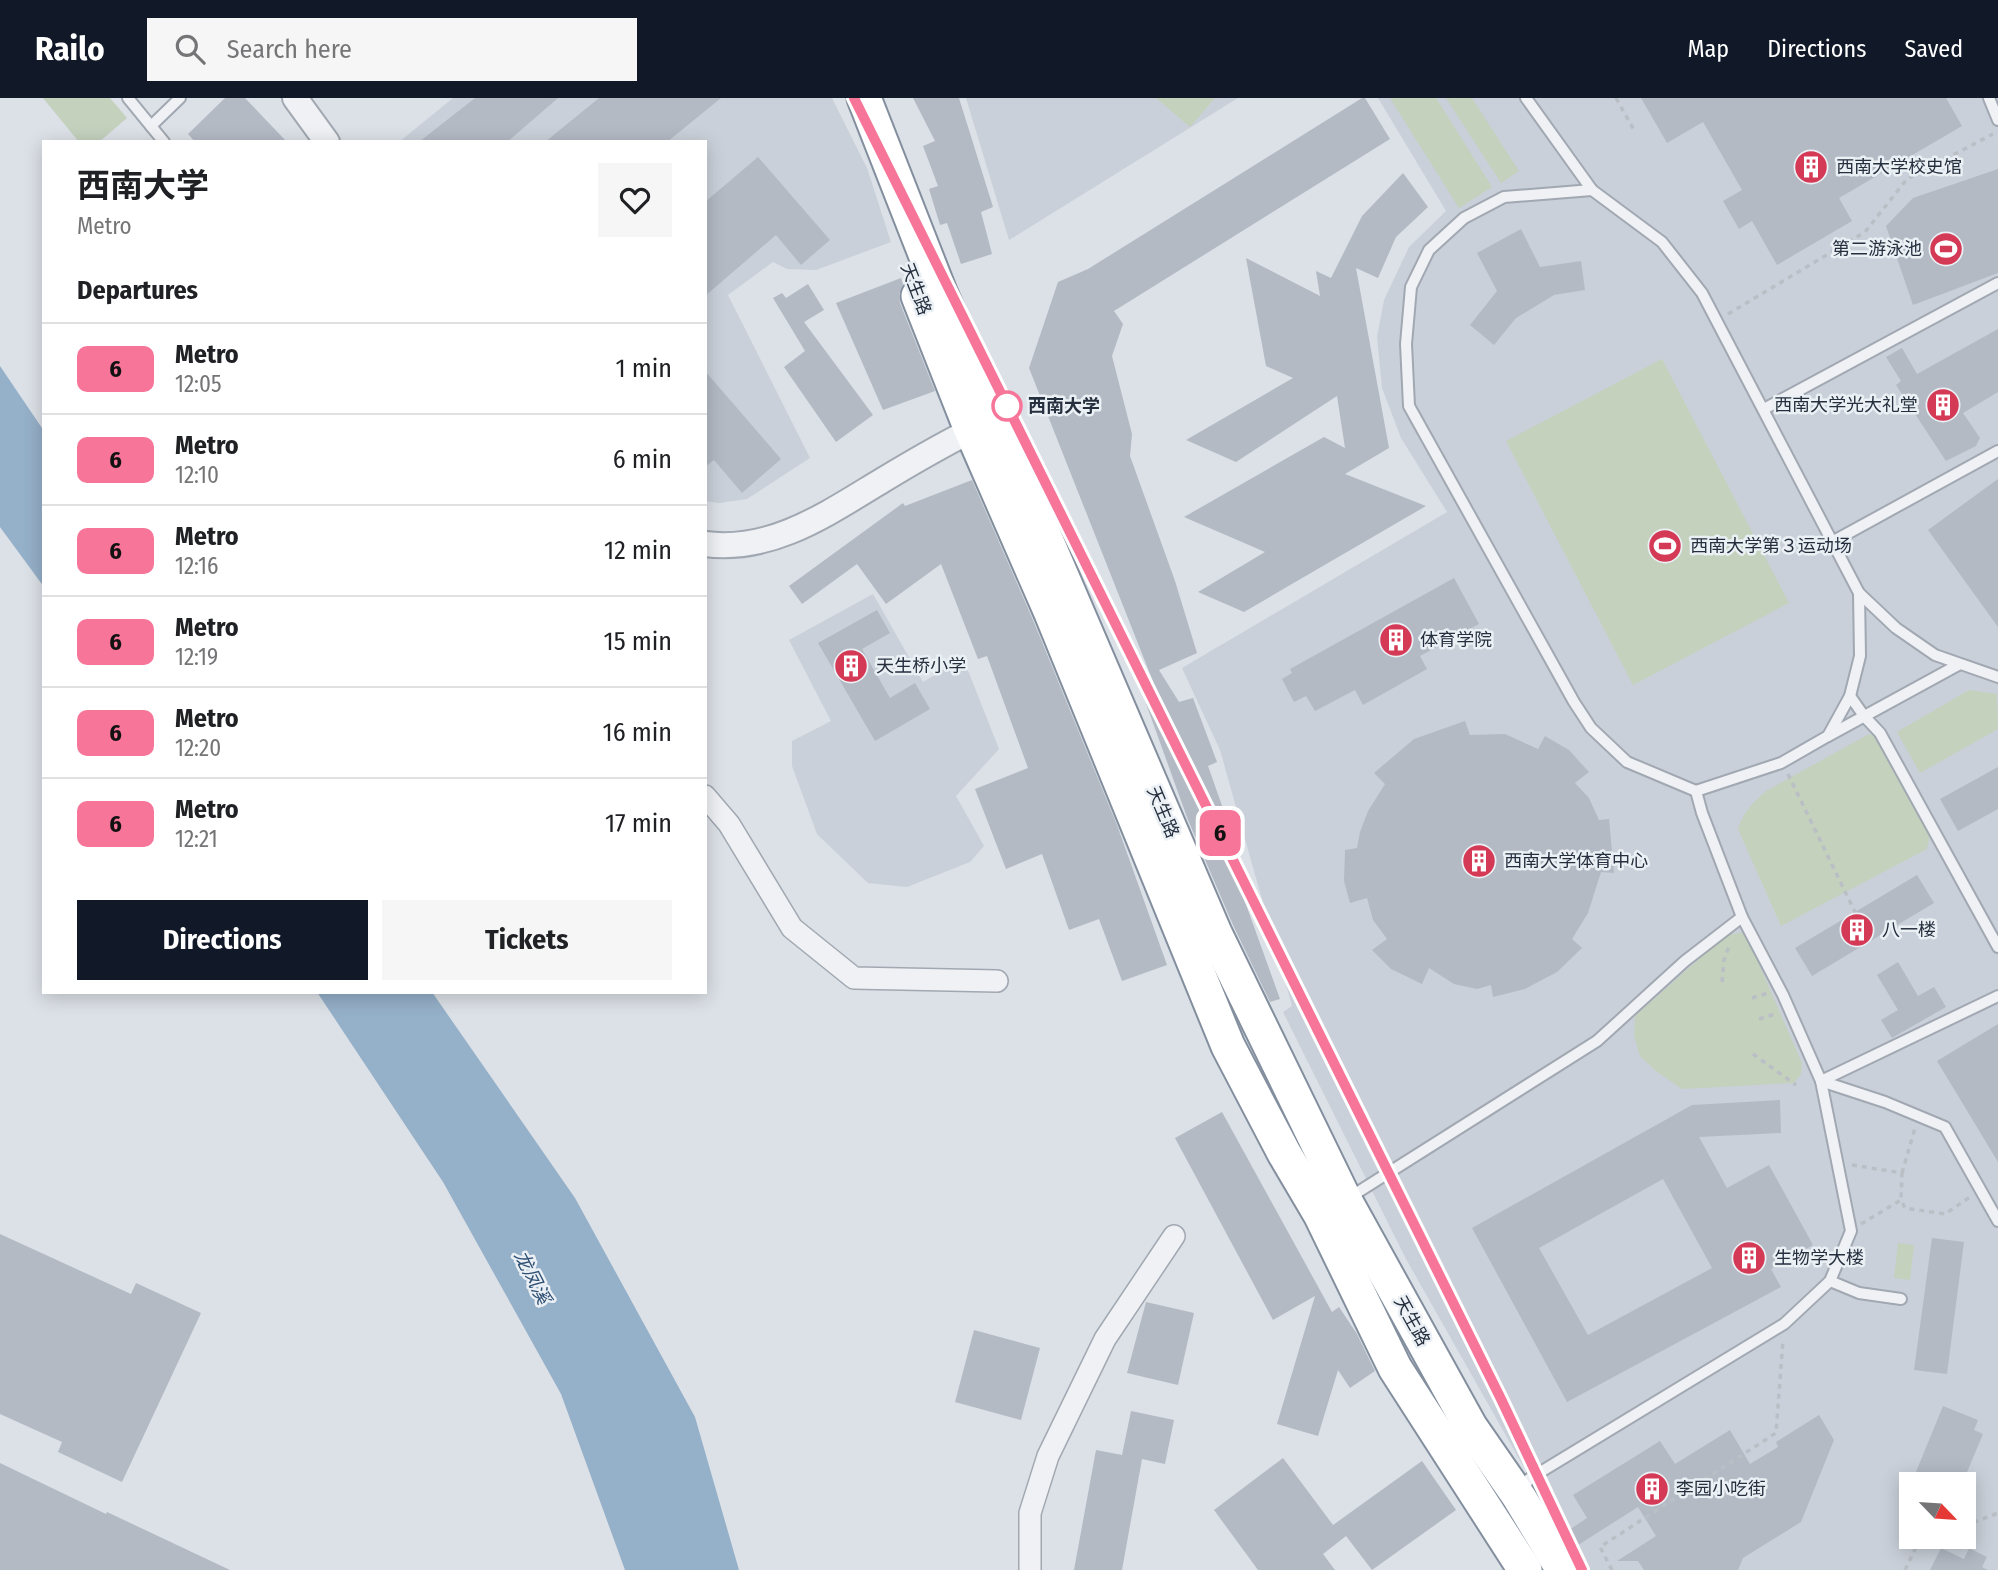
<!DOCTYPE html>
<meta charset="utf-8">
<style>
body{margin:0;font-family:"Fira Sans Condensed","Noto Sans SC",sans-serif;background:#f6f6f6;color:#202124;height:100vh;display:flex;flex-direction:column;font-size:26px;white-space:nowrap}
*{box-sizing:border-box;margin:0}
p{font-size:23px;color:#757577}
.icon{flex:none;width:38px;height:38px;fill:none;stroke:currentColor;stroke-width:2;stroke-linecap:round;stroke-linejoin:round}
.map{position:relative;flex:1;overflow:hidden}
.panel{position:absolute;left:42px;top:42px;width:665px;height:854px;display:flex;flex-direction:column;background:#fff;border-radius:0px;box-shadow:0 4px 18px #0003}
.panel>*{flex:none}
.badge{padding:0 14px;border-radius:10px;font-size:24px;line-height:46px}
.needle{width:46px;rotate:115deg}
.tools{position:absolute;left:1899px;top:1374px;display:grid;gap:14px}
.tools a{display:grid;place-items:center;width:77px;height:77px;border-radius:0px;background:#fff;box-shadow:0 4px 18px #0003;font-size:35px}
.map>.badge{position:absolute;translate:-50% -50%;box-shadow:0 0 0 4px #fff}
h2{padding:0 35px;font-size:26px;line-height:63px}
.round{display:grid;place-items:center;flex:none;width:74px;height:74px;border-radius:0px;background:#f6f6f6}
.headline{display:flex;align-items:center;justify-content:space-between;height:119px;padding:0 35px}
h1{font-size:33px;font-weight:700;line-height:52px}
.primary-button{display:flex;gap:14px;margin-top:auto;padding:14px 35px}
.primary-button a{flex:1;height:80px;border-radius:0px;background:#111827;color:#fff;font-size:28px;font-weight:700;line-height:80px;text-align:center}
.primary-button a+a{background:#f6f6f6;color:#202124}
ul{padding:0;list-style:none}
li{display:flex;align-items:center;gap:21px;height:91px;padding:0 35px;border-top:2px solid #e0e0e0}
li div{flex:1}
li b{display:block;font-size:26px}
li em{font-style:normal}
li .badge{min-width:77px;font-weight:700;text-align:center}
header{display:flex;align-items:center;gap:42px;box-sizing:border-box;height:98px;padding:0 35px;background:#111827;color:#fff}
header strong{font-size:33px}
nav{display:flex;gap:38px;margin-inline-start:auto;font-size:24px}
.search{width:490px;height:63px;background:#f6f6f6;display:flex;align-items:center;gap:18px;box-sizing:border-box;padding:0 24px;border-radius:0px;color:#757577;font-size:26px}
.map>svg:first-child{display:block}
.built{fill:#cad0d9;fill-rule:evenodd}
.green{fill:#c3d1bd}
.water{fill:#95b0c9}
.building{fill:#b3bac4;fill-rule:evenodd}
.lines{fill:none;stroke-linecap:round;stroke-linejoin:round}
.service-casing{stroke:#a1a8b1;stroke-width:14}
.minor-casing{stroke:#a1a8b1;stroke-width:24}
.tertiary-casing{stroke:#a1a8b1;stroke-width:28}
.trunk-casing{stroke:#838f9e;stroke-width:37}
.path{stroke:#babfc5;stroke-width:3.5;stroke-dasharray:5 5;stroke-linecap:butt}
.service{stroke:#eff1f5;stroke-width:10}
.minor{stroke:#eff1f5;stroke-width:21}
.tertiary{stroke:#eff1f5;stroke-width:24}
.trunk{stroke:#fff;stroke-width:33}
.line-casing{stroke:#fff;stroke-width:16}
.line{stroke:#f67599;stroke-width:10}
.stop-dot{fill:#fff;stroke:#f67599;stroke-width:3.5}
.labels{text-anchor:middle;stroke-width:5;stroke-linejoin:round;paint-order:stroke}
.poi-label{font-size:18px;fill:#252f3e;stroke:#ebf0f5;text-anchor:start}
.street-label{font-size:18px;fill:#252f3e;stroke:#ebf0f5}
.stop-label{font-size:18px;font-weight:bold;fill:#252f3e;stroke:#ebf0f5;text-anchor:start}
.water-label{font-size:19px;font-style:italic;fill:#2e4f74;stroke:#ebf0f5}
</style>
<header>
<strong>Railo</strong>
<div class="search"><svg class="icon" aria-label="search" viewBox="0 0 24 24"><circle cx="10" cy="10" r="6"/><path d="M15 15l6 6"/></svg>Search here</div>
<nav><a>Map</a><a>Directions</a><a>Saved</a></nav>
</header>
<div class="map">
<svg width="1998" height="1472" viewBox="0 0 1998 1472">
<rect width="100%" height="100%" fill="#dce1e7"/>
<!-- built -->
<g class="built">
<path d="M453 0H832L867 70 891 144 816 172 787 171 773 164 728 197 810 360 747 401 719 405 705 403V44H399Z"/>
<path d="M966 0H1238L1009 142Z"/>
<path d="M1378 0H1998V1472H1582L1406 1161 1283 914 1292 908 1220 652 1182 570 1447 414 1401 340 1382 290 1377 239 1384 202 1409 149 1446 113ZM1911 1386H1964V1438H1911Z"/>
<path d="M873 496 923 584 963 560 999 651 956 698 984 748 970 764 907 789 868 785 817 736 792 668V643L831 623 789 542Z"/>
</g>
<!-- green -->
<g class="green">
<path d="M43 0H110L127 20 99 44H79Z"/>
<path d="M1156 0H1215L1190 29Z"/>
<path d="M1390 0H1436L1492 89 1459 110Z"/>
<path d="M1446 0H1472L1519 73 1501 85Z"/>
<path d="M1662 261 1789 505 1633 587 1506 343Z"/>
<path d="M1969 592 1997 596 1998 631 1920 675 1897 634Z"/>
<path d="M1869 636 1878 639 1928 732 1929 741 1927 751 1781 828 1738 731C1743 714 1753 705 1766 693Z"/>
<path d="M1745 834 1802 965 1801 976 1794 985 1682 991 1656 973 1640 958 1634 938 1635 918 1726 837Z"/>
<path d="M1898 1145 1914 1147 1910 1182 1894 1180Z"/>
</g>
<!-- water -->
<g class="water">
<path d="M0 268 44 333V489L0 429Z"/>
<path d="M317 894H432L575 1100 695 1319 739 1472H625L561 1296 443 1084Z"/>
</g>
<!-- building -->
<g class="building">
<path d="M225 0H245L287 44H195L188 36Z"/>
<path d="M475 0H558L507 44H419Z"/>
<path d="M599 0H721L667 44H545Z"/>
<path d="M913 0H959L993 109 981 114 992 156 961 166 947 125 940 127 929 91 938 88 923 48 935 43Z"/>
<path d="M1362 0H1365L1390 41 1114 213 1123 226 1112 258 1132 336 1130 358 1175 483 1197 555 1159 572 1179 604 1193 600 1217 664 1208 668 1249 784 1239 787 1280 901 1270 904 1233 827 1188 722 1144 600 1156 591 1029 270 1058 184 1088 171Z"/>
<path d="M1641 0H1946L1962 28 1839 100 1852 123 1777 167 1752 123 1739 131 1723 103 1742 92 1703 24 1667 45Z"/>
<path d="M758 59 830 142 801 167 776 137 705 198V104Z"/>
<path d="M1998 71V175L1913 207 1886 128 1913 100Z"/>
<path d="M1403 75 1428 109 1396 139 1378 180 1356 170 1389 350 1345 376 1426 408 1244 514 1198 494 1265 454 1184 419 1324 339 1345 350 1337 298 1236 364 1186 342 1293 280 1266 268 1246 160 1320 198 1316 173 1331 180 1362 118Z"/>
<path d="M1521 131 1540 169 1581 163 1585 192 1554 197 1516 220 1494 247 1470 227 1497 193 1477 155Z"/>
<path d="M901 180 903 186 899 196 900 205 935 293 883 312 836 205Z"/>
<path d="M808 186 824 212 804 224 873 317 836 344 784 269 805 253 773 200 782 195 786 200Z"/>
<path d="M1998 231V294L1963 315 1980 340 1976 348 1946 363 1896 287 1901 283 1886 259 1902 250 1917 276Z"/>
<path d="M705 273 781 361 742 395 714 362 705 369Z"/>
<path d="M1998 381V529L1928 432Z"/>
<path d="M972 382 1033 522 1117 727 1167 867 1122 883 1099 821 1069 832 1042 756 1006 771 975 691 1028 670 987 558 978 561 941 466 886 506 857 466 802 506 789 488 903 405 905 408Z"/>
<path d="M1454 480 1479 526 1420 558 1427 571 1363 607 1355 592 1315 613 1306 598 1294 604 1282 581 1292 575 1290 571Z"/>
<path d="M877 512 890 535 862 551 890 600 915 585 930 611 875 643 818 545Z"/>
<path d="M1465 623 1470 637 1505 636 1538 651 1545 638 1569 652 1589 674 1575 685 1589 700 1599 722 1609 721 1614 775 1601 774 1588 815 1572 841 1582 850 1557 874 1525 891 1493 899 1491 887 1477 891 1454 886 1429 870 1422 886 1391 871 1372 852 1387 841 1373 822 1367 800 1350 805 1344 783 1345 752 1357 750 1360 734 1368 713 1385 686 1374 675 1414 641Z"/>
<path d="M1998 669V711L1958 733 1940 701Z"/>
<path d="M1917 777 1934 805 1812 878 1795 850Z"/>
<path d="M1898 864 1918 898 1934 889 1946 909 1892 940 1881 922 1898 912 1877 877Z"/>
<path d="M1998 926V1064L1937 963Z"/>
<path d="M1780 1002 1781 1035 1699 1039 1727 1090 1769 1067 1813 1147 1771 1171 1781 1189 1567 1304 1472 1130 1692 1007ZM1663 1081 1712 1170 1588 1237 1539 1150Z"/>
<path d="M1222 1014 1332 1214 1339 1209 1357 1236 1375 1273 1350 1290 1338 1272 1318 1338 1277 1326 1315 1198 1273 1222 1175 1040Z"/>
<path d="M0 1136 131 1196 136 1185 201 1215 122 1384 58 1354 62 1344 0 1316Z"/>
<path d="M1932 1140 1964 1144 1947 1276 1914 1272Z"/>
<path d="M1146 1204 1194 1215 1178 1287 1127 1275Z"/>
<path d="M974 1232 1040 1250 1021 1322 955 1304Z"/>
<path d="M1943 1308 1978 1322 1974 1332 1983 1336 1962 1386H1911Z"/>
<path d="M1131 1313 1174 1322 1165 1366 1142 1361 1122 1472H1074L1096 1352 1122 1357Z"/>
<path d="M1819 1317 1834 1342 1801 1424 1743 1460 1738 1472H1644L1638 1463H1617L1656 1438 1638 1409 1575 1449 1566 1434 1587 1420 1573 1397 1660 1343 1675 1366 1730 1332 1750 1366 1778 1349 1776 1344Z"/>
<path d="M1283 1360 1333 1427 1422 1363 1456 1412 1372 1472 1346 1438 1323 1456 1335 1472H1258L1214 1412Z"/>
<path d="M0 1365 106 1416 107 1414 230 1472H0Z"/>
<path d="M1941 1450 1964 1461 1969 1450 1987 1459 1982 1469 1988 1472H1930Z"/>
</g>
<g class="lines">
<!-- service casing -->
<g class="service-casing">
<g id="service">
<path d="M128 0 164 44"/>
<path d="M1526 0 1592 92 1662 144 1702 195 1859 495 1896 530 1935 557 1998 579"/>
<path d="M1989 0 1998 22"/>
<path d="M151 28 180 0"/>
<path d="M1592 92 1504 99 1464 120 1429 152 1411 189 1406 246 1409 308 1574 604 1591 630 1627 664 1696 693 1781 665 1828 638 1850 598 1860 558 1859 495"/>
<path d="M1764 311 1998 185"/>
<path d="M1832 444 1998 353"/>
<path d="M1850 598 1864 618 1880 635 1998 849"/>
<path d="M1828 638 1958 567"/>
<path d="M1821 983 1885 1004 1945 1029 1998 1123"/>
<path d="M1821 983 1998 898"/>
<path d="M1347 1101 1597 943 1685 863 1742 819"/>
<path d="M1830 1183 1859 1195 1901 1201"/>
<path d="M1521 1395 1529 1381 1784 1226 1830 1183 1851 1133 1821 983 1783 897 1742 819 1702 715 1696 693"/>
</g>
</g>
<!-- minor casing -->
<g class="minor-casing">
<g id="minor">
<path d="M705 698 729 726 792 830 854 880 997 883"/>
<path d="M1030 1472V1415L1048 1358 1105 1241 1174 1138"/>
</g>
</g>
<!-- tertiary casing -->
<g class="tertiary-casing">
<g id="tertiary">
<path d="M295 0 327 44"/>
<path d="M705 446C772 455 828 415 883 382 916 362 951 342 986 325"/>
</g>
</g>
<!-- trunk casing -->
<g class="trunk-casing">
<g id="trunk">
<path d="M864 0 940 194 1215 835 1345 1102 1470 1328 1519 1399 1563 1472"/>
<path d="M918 198 971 332 1051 515 1228 948 1284 1055 1320 1116 1395 1270 1525 1472"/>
</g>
</g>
<!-- path -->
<g class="path">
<path d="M1616 0 1635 34"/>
<path d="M1728 216 1865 134 1907 81 1993 36"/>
<path d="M1788 676 1855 814"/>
<path d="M1722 884 1724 862 1729 848"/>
<path d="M1752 900 1768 895"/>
<path d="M1759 921 1778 915"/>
<path d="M1753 956 1796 987"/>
<path d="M1852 1067 1902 1075 1901 1102"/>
<path d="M1902 1075 1915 1030"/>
<path d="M1861 1126 1901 1102 1905 1110 1945 1116 1970 1099"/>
<path d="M1964 1428 1998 1415"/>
<path d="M1612 1472 1600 1449 1776 1335 1783 1242"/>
<path d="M1905 1472 1918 1445 1936 1438"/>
</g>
<!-- service -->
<use href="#service" class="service"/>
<!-- minor -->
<use href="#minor" class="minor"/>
<!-- tertiary -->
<use href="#tertiary" class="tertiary"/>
<!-- trunk -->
<use href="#trunk" class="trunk"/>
</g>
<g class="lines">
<!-- line casing -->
<g class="line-casing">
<path id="line" d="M854 0 1501 1301 1582 1472"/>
</g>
<!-- line -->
<use href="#line" class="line"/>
</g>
<!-- icons -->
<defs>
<g id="building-disc" transform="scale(1.75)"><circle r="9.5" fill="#d43956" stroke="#ebf0f5"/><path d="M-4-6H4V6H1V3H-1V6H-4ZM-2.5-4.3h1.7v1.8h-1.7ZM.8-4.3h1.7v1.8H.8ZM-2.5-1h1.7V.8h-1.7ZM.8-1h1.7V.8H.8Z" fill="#fff"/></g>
<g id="stadium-disc" transform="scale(1.75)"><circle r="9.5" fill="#d43956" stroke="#ebf0f5"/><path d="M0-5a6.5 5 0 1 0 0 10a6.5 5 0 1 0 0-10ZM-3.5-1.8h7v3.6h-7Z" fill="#fff"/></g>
</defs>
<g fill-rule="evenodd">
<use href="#building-disc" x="1811" y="69"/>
<use href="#stadium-disc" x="1946" y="151"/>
<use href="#building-disc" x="1943" y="307"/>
<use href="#stadium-disc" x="1665" y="448"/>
<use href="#building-disc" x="1396" y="542"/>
<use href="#building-disc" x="851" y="568"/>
<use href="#building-disc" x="1479" y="763"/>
<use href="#building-disc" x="1857" y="832"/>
<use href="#building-disc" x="1749" y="1160"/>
<use href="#building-disc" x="1652" y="1391"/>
</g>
<!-- markers -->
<circle class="stop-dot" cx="1007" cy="308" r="14"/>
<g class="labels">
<!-- poi labels -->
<g class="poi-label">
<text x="1836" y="75">西南大学校史馆</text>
<text x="1922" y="157" text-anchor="end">第二游泳池</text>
<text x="1918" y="313" text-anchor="end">西南大学光大礼堂</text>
<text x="1690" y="454">西南大学第３运动场</text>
<text x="1420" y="548">体育学院</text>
<text x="876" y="574">天生桥小学</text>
<text x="1504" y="769">西南大学体育中心</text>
<text x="1882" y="838">八一楼</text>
<text x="1774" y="1166">生物学大楼</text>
<text x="1676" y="1397">李园小吃街</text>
</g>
<!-- street labels -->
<g class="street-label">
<text transform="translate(916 191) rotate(69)" y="6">天生路</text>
<text transform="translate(1163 714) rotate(67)" y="6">天生路</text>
<text transform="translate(1412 1223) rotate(61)" y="6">天生路</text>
</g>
<!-- stop labels -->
<g class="stop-label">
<text x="1028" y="314">西南大学</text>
</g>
<!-- water labels -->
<g class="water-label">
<text transform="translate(533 1179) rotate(63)" y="7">龙凤溪</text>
</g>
</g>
</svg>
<div class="tools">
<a><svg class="needle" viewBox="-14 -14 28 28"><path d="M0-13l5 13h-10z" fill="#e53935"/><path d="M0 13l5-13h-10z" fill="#757577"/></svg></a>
</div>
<b class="badge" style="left:1220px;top:735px;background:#f67599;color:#111">6</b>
<section class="panel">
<div class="headline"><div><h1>西南大学</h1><p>Metro</p></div><a class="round"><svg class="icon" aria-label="heart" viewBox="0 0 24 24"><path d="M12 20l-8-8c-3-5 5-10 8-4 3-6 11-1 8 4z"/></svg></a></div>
<h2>Departures</h2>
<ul>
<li><span class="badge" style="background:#f67599;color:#111">6</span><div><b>Metro</b><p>12:05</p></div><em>1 min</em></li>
<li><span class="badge" style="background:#f67599;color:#111">6</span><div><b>Metro</b><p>12:10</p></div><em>6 min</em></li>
<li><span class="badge" style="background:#f67599;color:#111">6</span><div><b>Metro</b><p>12:16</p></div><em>12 min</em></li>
<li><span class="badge" style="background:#f67599;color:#111">6</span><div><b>Metro</b><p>12:19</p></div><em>15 min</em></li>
<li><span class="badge" style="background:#f67599;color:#111">6</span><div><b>Metro</b><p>12:20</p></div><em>16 min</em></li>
<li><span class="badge" style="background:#f67599;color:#111">6</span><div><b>Metro</b><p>12:21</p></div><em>17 min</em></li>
</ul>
<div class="primary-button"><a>Directions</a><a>Tickets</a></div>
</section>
</div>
